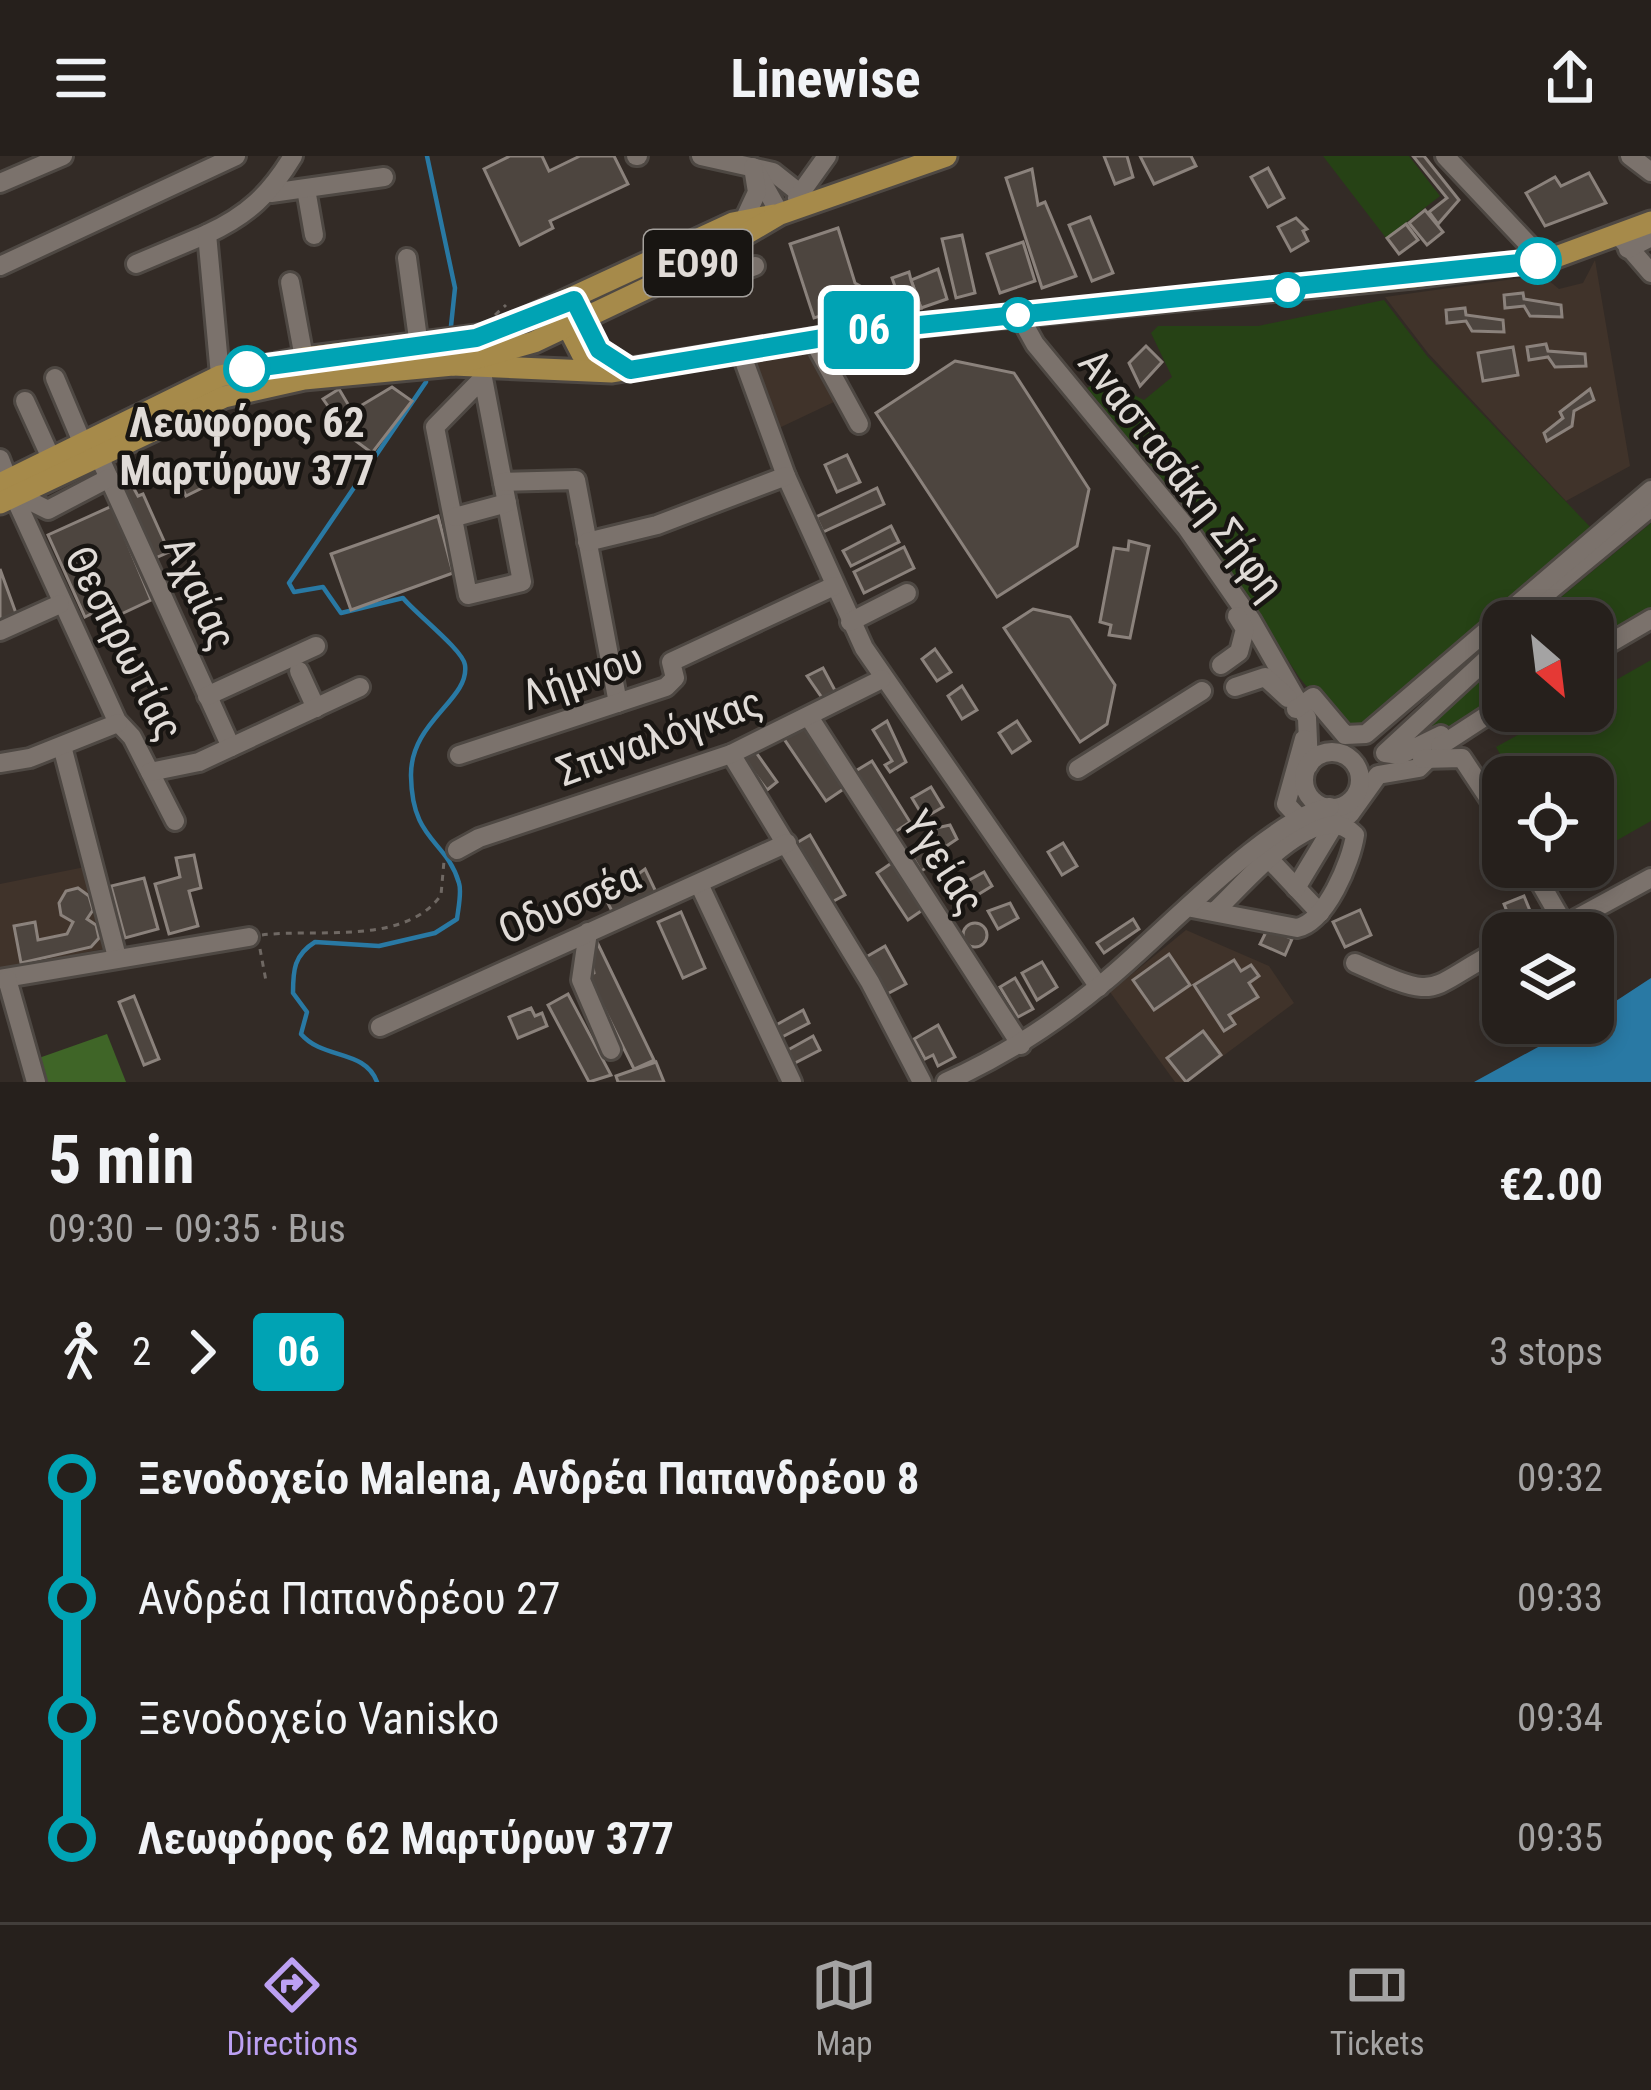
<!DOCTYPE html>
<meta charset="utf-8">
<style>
body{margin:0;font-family:"Roboto Condensed",sans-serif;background:#322d29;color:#f1f3f6;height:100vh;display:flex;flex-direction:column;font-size:45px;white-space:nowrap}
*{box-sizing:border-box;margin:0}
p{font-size:39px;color:#a4a3a3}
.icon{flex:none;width:66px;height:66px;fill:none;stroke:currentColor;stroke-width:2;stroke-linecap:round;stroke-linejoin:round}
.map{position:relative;height:926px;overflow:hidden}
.side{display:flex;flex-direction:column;background:#26201c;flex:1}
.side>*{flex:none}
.badge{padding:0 24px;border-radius:9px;font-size:42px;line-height:78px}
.needle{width:78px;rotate:152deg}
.controls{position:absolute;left:1482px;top:444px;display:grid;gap:24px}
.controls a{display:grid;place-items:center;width:132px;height:132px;border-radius:24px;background:#26201c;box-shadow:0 6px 18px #0003,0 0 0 3px #423e3b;font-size:60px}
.map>.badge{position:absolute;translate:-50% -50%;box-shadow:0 0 0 6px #fff}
.legs{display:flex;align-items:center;gap:18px;height:132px;padding:0 48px;font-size:39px}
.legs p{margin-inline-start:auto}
.summary{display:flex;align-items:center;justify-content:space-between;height:204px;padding:0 48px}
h1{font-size:66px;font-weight:700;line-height:90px}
ul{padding:0 48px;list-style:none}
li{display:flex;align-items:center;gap:42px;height:120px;font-size:45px}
li i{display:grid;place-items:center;width:18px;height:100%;margin:0 15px;background:currentColor}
li i::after{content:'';width:30px;height:30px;margin:-15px;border:9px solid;border-radius:50%;background:#26201c}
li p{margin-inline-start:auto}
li:first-child i{background:linear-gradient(#0000 50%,currentColor 0)}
li:last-child i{background:linear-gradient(currentColor 50%,#0000 0)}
header{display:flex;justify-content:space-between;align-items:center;height:156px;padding:0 48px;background:#26201c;font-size:54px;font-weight:700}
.tab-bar{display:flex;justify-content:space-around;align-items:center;height:168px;border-top:3px solid #423e3b;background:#26201c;font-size:33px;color:#a4a3a3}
.tab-bar a{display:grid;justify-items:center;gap:6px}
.tab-bar .active{color:#bca0f2}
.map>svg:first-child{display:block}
.built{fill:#40332a}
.green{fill:#264215}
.forest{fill:#3f6527}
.water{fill:#2979a4}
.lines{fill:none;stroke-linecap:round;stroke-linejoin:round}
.stream{stroke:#2979a4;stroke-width:4.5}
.building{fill:#4d453f;stroke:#8b827c;stroke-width:3}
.minor-casing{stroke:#4e4843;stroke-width:24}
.major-casing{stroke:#4e4843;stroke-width:27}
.path{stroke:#6f6863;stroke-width:3;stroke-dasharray:6 6;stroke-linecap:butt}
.minor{stroke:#7b726c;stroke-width:18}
.major{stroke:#a68a4a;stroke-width:21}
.line-1-casing{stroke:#fff;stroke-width:27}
.line-1{stroke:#00a3b4;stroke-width:18}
.stop-1-dot{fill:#fff;stroke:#00a3b4;stroke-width:6}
.labels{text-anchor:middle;stroke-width:9;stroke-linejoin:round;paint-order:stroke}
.shield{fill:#181512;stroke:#a4a09c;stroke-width:3}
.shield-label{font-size:39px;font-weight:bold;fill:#e0dbd7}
.stop-label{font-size:42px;font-weight:bold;fill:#e0dbd7;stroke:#181512}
.street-label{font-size:42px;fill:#e0dbd7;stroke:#181512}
</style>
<header><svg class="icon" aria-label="menu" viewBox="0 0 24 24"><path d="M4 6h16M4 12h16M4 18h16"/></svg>Linewise<svg class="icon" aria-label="share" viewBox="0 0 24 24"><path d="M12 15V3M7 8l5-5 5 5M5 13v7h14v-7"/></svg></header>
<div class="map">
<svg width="1651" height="926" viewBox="0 0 1651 926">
<rect width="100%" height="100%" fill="#332b26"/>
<!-- built -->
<g class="built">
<path d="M1595 104 1630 310 1566 345 1428 197 1385 141 1542 119 1559 133 1583 127Z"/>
<path d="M811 195 836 245 779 272 752 201Z"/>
<path d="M85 711 103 793 0 813V728Z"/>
<path d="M1186 774 1269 810 1294 847 1188 926H1175L1110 836Z"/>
</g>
<!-- green -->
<g class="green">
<path d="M1323 0H1409L1440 40 1386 82Z"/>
<path d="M1384 144 1428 201 1594 375 1369 574 1340 572 1299 521 1211 388 1087 232 1103 224 1144 244 1172 221 1151 177 1158 170H1258Z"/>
<path d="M1651 367V456L1593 490V465H1532Z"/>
<path d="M1503 491V542L1409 595 1387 594Z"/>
<path d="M1651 504V665L1593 698V621H1513L1496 591 1561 555H1593V537Z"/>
</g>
<!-- forest -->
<path class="forest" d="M107 878 126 926H42L36 903Z"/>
<!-- water -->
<path class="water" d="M1651 822V926H1474L1582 867H1593V860Z"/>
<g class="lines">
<!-- stream -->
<g class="stream">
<path d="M427 0 455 132 451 170"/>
<path d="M377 926C365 893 323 904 301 878L307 856 293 837C293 814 294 799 315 786L379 790 435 777 457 763C458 754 462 736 459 727 446 683 412 686 411 620 410 565 470 544 465 509 463 494 415 457 403 442L341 457 323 431 294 436 289 427 426 226"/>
</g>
</g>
<!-- building -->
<g class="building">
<path d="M510 0H542L549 15 580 0H614L628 28 550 65 553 72 520 89 484 13Z"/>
<path d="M1104 0H1127L1133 21 1115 28Z"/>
<path d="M1140 0H1191L1196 10 1154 28Z"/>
<path d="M1413 0H1424L1459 44 1438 68 1429 56 1447 42Z"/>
<path d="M1268 12 1284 42 1268 51 1251 21Z"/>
<path d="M1032 13 1038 49 1045 46 1076 120 1042 132 1006 22Z"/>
<path d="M1589 17 1606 47 1545 70 1526 37 1555 21 1561 30Z"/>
<path d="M1425 54 1443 76 1427 89 1409 67Z"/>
<path d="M1090 61 1113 117 1092 125 1069 69Z"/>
<path d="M1296 62 1307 73 1303 75 1308 85 1291 95 1278 71Z"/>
<path d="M1406 68 1418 84 1399 98 1387 82Z"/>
<path d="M838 72 855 127 862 131 857 133 862 147 814 162 790 88Z"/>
<path d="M962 79 975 137 956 142 942 83Z"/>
<path d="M1023 86 1035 125 1000 137 987 98Z"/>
<path d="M938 113 947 143 921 152 911 124Z"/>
<path d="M909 116 911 124 921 152 903 153 892 122Z"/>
<path d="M1523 137 1524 143 1561 149 1562 161 1530 160 1524 150 1505 152 1504 139Z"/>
<path d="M1465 152 1466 159 1503 164 1504 176 1472 175 1466 165 1447 167 1446 154Z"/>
<path d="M1546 188 1548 195 1585 198 1586 210 1555 211 1548 201 1529 204 1527 191Z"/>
<path d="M1146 190 1162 206 1140 230 1129 207Z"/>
<path d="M1513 191 1518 219 1483 225 1478 197Z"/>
<path d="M955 205 1014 217 1089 333 1077 390 997 441 876 257Z"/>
<path d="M392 231 412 245 372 297 349 280 323 243 339 233 352 255Z"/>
<path d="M1590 233 1594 244 1574 255 1572 270 1547 285 1544 277 1563 262 1560 256Z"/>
<path d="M847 299 860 326 837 336 825 309Z"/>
<path d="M208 306 218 324 186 340 177 322Z"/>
<path d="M132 329 138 340 143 338 169 396 153 403 121 334Z"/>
<path d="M877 332 884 348 823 376 816 361Z"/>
<path d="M112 350 151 444 102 467 97 455 85 461 48 379Z"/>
<path d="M438 360 453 417 351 454 331 398Z"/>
<path d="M891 370 899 386 851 410 843 395Z"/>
<path d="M1129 385 1149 390 1130 482 1109 479 1111 469 1100 466 1114 392 1128 394Z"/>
<path d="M904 391 914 412 864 437 854 416Z"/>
<path d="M0 413 17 460 0 468Z"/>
<path d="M1033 453 1070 461 1115 529 1107 568 1080 586 1004 472Z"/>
<path d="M935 493 951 516 937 525 922 503Z"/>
<path d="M823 512 838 540 825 546 807 520Z"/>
<path d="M962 530 977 554 962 563 948 540Z"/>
<path d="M887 565 906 606 890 616 885 609 892 605 873 574Z"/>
<path d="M1017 565 1030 585 1012 597 999 577Z"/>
<path d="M803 569 845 632 826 645 782 580Z"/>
<path d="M755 595 777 626 767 634 744 603Z"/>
<path d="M872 605 910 666 889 680 849 619Z"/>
<path d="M931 631 943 651 924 662 912 642Z"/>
<path d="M950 669 957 683 939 695 927 674Z"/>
<path d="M810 679 845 739 828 748 793 689Z"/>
<path d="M930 683 942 703 921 715 909 695Z"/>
<path d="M1063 687 1077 710 1062 719 1048 696Z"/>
<path d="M194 699 201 732 189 735 198 770 169 778 155 728 180 721 176 702Z"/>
<path d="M893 706 924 753 908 764 877 717Z"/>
<path d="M645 713 657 738 614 759 601 734 615 727 618 733Z"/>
<path d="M984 716 992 730 971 743 962 728Z"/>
<path d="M144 722 158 773 125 782 111 730Z"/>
<path d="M78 732 89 740 93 754 87 763 96 769 99 782 91 791 21 807 14 770 35 766 38 784 67 778 73 766 61 759 59 747 66 735Z"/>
<path d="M1524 740 1533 762 1513 770 1504 748Z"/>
<path d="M1010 747 1018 762 998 773 988 755Z"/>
<path d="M1360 754 1371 779 1345 791 1333 766Z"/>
<path d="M681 756 705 812 683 822 658 766Z"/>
<path d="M1133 763 1139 773 1104 797 1097 787Z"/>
<circle cx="975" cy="779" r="12"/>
<path d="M1268 772 1292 783 1285 799 1260 788Z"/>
<path d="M597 786 654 904 634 913 588 820 594 817 589 790Z"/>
<path d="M885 790 906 828 887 838 866 801Z"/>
<path d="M1169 798 1190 829 1154 854 1133 824Z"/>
<path d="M1234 804 1241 815 1251 809 1259 820 1249 827 1258 841 1229 859 1235 868 1224 875 1194 829Z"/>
<path d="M1042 806 1057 831 1037 844 1022 817Z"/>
<path d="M1015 822 1033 853 1018 861 1000 831Z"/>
<path d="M568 838 611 919 589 926 548 849Z"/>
<path d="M134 840 159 903 144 909 119 846Z"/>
<path d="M531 852 535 860 542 857 547 870 518 882 509 861Z"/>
<path d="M803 854 809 867 782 881 776 869Z"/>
<path d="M938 869 955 901 938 910 933 899 925 903 914 883Z"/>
<path d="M1203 875 1221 899 1186 926 1167 902Z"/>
<path d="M813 880 820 894 793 908 786 895Z"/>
<path d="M656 906 664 926H618L616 920Z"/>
</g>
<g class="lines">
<!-- minor casing -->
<g class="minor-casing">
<g id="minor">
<path d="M636 0H638"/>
<path d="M701 0 773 16 797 35"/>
<path d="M1445 0 1543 104"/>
<path d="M1630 0 1651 16"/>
<path d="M756 15 780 58"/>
<path d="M0 27 63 0"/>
<path d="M306 33 314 79"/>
<path d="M271 37 384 21"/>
<path d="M797 42 827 0"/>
<path d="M744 64 757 36 753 11"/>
<path d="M1620 81 1651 117"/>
<path d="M1628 93 1651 81"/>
<path d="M407 102 419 190"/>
<path d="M699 106 714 125 755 110"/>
<path d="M136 108 207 78"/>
<path d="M0 110 236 0"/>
<path d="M290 126 304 202"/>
<path d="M1019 159 1035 188 1187 372 1251 464 1307 562 1309 609"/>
<path d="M812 182 859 268"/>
<path d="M740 194 786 320 864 492 1099 831"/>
<path d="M481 211 483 222 522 426 468 439 435 271 483 222"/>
<path d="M55 222 82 286"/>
<path d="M221 230 207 78C248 59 270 38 293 0"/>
<path d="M25 245 51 302"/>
<path d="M98 298 231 591"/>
<path d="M0 303 8 324"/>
<path d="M503 326 576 324 618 547"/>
<path d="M18 339 48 354 109 322"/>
<path d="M14 340 117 565 132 581 175 665"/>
<path d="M455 361 507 347"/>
<path d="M587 386 657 369 786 320"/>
<path d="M1513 465 1651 351"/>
<path d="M850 466 907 437"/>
<path d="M0 475 60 448"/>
<path d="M1593 497 1651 463"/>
<path d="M1221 509 1239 496 1245 473 1237 460"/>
<path d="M299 515 316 552"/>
<path d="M1235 531 1265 521 1288 542"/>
<path d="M207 540 316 490"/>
<path d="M1296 553 1313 541 1345 579 1366 578 1651 334"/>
<path d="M809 561 1021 889"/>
<path d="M1304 583 1286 648 1303 666 1350 658 1378 619 1419 612 1429 602"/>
<path d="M1444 585 1441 579 1400 599 1385 597 1503 488"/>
<path d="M62 590 117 801"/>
<path d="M1440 590 1503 549"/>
<circle cx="1332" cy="624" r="28"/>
<path d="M731 598 870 826 922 926"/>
<path d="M459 599 666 531 675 522 671 506 834 430"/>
<path d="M1422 603 1462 602 1503 664"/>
<path d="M0 607 30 602 118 567"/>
<path d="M1078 613 1202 535"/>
<path d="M150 616 199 606 360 531"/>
<path d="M457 694 479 682 731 598 882 523"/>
<path d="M1270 704 1320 757"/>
<path d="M1531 711 1565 770"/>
<path d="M700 730 792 926"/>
<path d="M1296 732 1334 669"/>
<path d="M1192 752 1297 772C1326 766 1351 706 1355 679 1316 638 1243 730 1214 756"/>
<path d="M588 776 581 824 611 894"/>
<path d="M1550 777 1651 722"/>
<path d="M1355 807C1445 847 1422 834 1503 792"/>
<path d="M0 823 249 781"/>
<path d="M7 823 36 926"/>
<path d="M380 871 787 687"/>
<path d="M946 926C1004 900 1054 868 1103 827 1156 785 1270 661 1330 651"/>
</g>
</g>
<!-- major casing -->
<g class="major-casing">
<g id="major">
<path d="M578 153 599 194 630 214"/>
<path d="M564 163 582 198 602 214"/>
<path d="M453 209 612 216 871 174 1413 121 1553 102 1651 66"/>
<path d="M0 328 220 220 304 202 493 178 733 67 774 59"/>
<path d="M0 347 224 241 304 223 453 209 534 186 679 117 780 58 946 0"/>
</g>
</g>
<!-- path -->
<g class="path">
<path d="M495 159 506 149"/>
<path d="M262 779C316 772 405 790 441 739L444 705"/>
<path d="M260 793 266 825"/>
</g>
<!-- minor -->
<use href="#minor" class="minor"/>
<!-- major -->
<use href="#major" class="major"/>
</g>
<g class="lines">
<!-- line-1 casing -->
<g class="line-1-casing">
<path id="line-1" d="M247 213 476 182 574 144 599 194 630 214 871 174 1538 105"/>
</g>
<!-- line-1 -->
<use href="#line-1" class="line-1"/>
</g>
<!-- markers -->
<g class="stop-1-dot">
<circle cx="1538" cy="105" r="21"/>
<circle cx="1288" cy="134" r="15"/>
<circle cx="1018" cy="159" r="15"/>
<circle cx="247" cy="213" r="21"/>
</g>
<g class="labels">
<!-- shield labels -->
<rect class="shield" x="644" y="74" width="108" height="66" rx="9"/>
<g class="shield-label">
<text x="698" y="121">ΕΟ90</text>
</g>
<!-- stop labels -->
<g class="stop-label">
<text x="247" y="281">Λεωφόρος 62<tspan x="247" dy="48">Μαρτύρων 377</tspan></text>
</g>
<!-- street labels -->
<g class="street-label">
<text transform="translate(1182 318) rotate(52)" y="15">Αναστασάκη Σήφη</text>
<text transform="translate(201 437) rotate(66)" y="15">Αχαίας</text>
<text transform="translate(125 487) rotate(63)" y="15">Θεσπρωτίας</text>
<text transform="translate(582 520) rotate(-19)" y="15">Λήμνου</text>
<text transform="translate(659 580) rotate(-20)" y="15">Σπιναλόγκας</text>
<text transform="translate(944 706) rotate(57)" y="15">Υγείας</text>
<text transform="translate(569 746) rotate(-23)" y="15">Οδυσσέα</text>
</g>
</g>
</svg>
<div class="controls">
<a><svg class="needle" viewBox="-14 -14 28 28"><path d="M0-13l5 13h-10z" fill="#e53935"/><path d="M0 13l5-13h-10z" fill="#a4a3a3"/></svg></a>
<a><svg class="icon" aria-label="locate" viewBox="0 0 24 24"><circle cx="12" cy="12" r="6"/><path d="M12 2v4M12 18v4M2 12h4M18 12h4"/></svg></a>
<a><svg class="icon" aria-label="layers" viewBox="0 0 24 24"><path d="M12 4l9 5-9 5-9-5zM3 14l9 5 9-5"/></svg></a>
</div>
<b class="badge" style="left:869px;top:174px;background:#00a3b4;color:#fff">06</b>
</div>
<section class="side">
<div class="summary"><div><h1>5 min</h1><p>09:30 – 09:35 · Bus</p></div><b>€2.00</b></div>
<div class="legs"><svg class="icon" aria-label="walk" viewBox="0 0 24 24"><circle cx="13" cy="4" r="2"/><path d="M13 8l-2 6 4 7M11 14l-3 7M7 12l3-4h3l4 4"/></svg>2<svg class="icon" aria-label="forward" viewBox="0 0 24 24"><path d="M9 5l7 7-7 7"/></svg><b class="badge" style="background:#00a3b4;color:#fff">06</b><p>3 stops</p></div>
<ul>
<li><i style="color:#00a3b4"></i><b>Ξενοδοχείο Malena, Ανδρέα Παπανδρέου 8</b><p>09:32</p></li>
<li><i style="color:#00a3b4"></i><span>Ανδρέα Παπανδρέου 27</span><p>09:33</p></li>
<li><i style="color:#00a3b4"></i><span>Ξενοδοχείο Vanisko</span><p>09:34</p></li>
<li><i style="color:#00a3b4"></i><b>Λεωφόρος 62 Μαρτύρων 377</b><p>09:35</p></li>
</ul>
</section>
<nav class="tab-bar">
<a class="active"><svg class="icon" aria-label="directions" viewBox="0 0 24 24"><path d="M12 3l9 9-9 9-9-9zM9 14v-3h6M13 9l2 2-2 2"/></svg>Directions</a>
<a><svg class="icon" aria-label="map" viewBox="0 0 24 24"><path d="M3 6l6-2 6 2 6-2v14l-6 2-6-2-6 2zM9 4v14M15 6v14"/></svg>Map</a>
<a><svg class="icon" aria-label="tickets" viewBox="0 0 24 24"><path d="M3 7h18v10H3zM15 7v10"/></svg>Tickets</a>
</nav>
